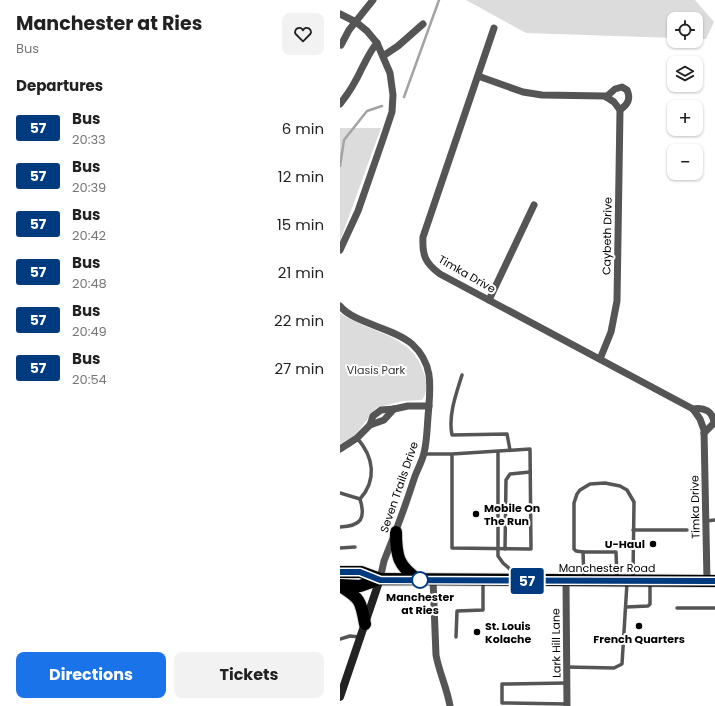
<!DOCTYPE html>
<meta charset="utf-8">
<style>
body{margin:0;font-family:Poppins,sans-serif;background:#f2f2f2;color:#222;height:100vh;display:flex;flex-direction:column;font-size:15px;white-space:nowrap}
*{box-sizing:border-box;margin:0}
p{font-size:13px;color:#767676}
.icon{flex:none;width:22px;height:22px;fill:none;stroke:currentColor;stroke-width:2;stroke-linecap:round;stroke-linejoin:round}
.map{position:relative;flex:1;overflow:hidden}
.panel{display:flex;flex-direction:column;background:#fff;width:340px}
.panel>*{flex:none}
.badge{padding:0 8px;border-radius:3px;font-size:14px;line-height:26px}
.controls{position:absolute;left:327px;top:12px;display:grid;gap:8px}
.controls a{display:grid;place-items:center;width:36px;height:36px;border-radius:8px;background:#fff;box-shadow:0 1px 3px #0004;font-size:20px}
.map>.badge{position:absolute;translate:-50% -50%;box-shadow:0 0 0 2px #fff}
h2{padding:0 16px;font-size:15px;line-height:36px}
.round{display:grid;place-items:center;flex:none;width:42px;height:42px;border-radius:8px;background:#f2f2f2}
.overview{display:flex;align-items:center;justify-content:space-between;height:68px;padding:0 16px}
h1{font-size:19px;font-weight:700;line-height:30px}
.action{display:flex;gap:8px;margin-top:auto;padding:8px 16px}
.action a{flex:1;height:46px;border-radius:8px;background:#1a73e8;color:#fff;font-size:16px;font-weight:700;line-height:46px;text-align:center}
.action a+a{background:#f2f2f2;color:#222}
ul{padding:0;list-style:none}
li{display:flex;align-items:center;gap:12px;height:48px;padding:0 16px}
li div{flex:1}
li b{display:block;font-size:15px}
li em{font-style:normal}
li .badge{min-width:44px;font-weight:700;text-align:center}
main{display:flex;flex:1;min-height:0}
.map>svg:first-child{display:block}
.green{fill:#dcdcdc}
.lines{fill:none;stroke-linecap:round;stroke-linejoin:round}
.stream{stroke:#a3a3a3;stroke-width:2.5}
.highway-casing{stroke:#dbdbdb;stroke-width:14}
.lane{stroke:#555;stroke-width:3.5}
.street{stroke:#555;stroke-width:7}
.secondary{stroke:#222;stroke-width:8}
.highway{stroke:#000;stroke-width:12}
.line-casing{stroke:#fff;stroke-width:9}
.line{stroke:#003b80;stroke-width:6}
.poi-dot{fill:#000;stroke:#fff;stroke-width:1.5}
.stop-dot{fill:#fff;stroke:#003b80;stroke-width:2}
.labels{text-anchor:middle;stroke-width:4;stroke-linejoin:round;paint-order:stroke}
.street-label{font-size:11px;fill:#000;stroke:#fff}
.park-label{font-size:11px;fill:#333;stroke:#fff}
.poi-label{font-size:11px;font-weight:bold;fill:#000;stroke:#fff;text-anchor:start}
.stop-label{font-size:11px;font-weight:bold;fill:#000;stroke:#fff}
</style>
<main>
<section class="panel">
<div class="overview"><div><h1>Manchester at Ries</h1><p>Bus</p></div><a class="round"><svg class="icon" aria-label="heart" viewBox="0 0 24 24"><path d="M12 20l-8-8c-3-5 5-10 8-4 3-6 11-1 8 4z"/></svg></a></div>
<h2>Departures</h2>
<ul>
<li><span class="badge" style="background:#003b80;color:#fff">57</span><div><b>Bus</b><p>20:33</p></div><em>6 min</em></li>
<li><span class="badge" style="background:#003b80;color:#fff">57</span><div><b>Bus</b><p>20:39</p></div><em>12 min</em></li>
<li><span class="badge" style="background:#003b80;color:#fff">57</span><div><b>Bus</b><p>20:42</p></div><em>15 min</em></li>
<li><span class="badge" style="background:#003b80;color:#fff">57</span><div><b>Bus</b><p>20:48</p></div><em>21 min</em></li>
<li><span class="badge" style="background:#003b80;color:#fff">57</span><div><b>Bus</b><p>20:49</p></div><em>22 min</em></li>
<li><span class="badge" style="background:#003b80;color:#fff">57</span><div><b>Bus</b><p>20:54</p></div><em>27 min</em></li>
</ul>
<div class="action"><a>Directions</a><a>Tickets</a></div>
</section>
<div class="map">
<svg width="375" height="706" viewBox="0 0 375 706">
<rect width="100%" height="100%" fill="#fff"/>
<!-- green -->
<g class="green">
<path d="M126 0H355L374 22 366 39H356V19H334V38L186 33Z"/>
<path d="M0 128H41L0 241Z"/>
<path d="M0 313C31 334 75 334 85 377 87 385 87 394 82 400L63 401 36 408 16 434 0 444Z"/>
</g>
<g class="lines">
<!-- stream -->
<g class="stream">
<path d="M64 97 99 0"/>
<path d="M0 166 4 140 27 111 42 106"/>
</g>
<!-- highway casing -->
<g class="highway-casing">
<g id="highway">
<path d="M56 532C56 556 58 566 79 580"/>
<path d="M0 572H21L40 579"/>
<path d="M0 585 20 586 40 579 375 581"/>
<path d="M0 586C20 598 21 601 25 624"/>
</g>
</g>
<!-- lane -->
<g class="lane">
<path d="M122 375C116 394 108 416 112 435L167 434 170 450"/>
<path d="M17 438C34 457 37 480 20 499"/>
<path d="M158 452V556L163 563 179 577"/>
<path d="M84 454H112L190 449 191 549 112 548V454"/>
<path d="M0 493 20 499"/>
<path d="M366 521 375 520"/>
<path d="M0 527C21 526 26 519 20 499"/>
<path d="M293 530H347"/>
<path d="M0 548 15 547"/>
<path d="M165 549 166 480 170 474 190 472"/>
<path d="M243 552H276L277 578"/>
<path d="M244 578 243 552 236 551 234 549V503L237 494 240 490 250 484 265 483 280 486 287 490 294 502 293 578"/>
<path d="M286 607 308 606 310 604V582"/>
<path d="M337 608H375"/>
<path d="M116 637 117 611 143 610V582"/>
<path d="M0 639 10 636 20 637"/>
<path d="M227 667 274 668 282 664 287 583"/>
<path d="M227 704 162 703V684L227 683"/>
</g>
<!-- street -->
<g class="street">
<path d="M0 14 16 22 27 31 37 43 50 73 53 95 52 112 43 139 18 211 0 250"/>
<path d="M154 28 83 237C82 255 85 263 100 274L353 409 360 419 364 430 367 581"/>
<path d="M1 45 9 30 33 0"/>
<path d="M43 56 58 46 83 24"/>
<path d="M138 76 183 92 202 95 265 96 274 102 280 110 277 301 271 332 260 359"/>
<path d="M266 97 275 89 282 87 287 90C291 99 288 104 280 110"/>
<path d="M0 104C9 93 16 81 22 68 27 59 30 51 37 43"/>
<path d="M149 300 194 205"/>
<path d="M0 306C13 323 54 328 72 344 95 365 90 389 88 417 87 429 87 441 84 453 82 462 77 470 74 479 65 507 55 534 44 561L40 579"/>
<path d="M353 409C364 407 373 411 374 423L364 433"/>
<path d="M30 425 44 420 54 409"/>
<path d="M0 449 17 438 30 425 33 416 41 410 54 409 68 406H89"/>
<path d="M93 580 96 655C99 672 107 688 110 706"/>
<path d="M226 581 227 706"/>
</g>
<!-- secondary -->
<path class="secondary" d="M0 697 40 579"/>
<!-- highway -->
<use href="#highway" class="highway"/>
</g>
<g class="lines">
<!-- line casing -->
<g class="line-casing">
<path id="line" d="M0 572H20L40 580 375 581"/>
</g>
<!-- line -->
<use href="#line" class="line"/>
</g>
<!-- markers -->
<g class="poi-dot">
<circle cx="136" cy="514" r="4"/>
<circle cx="313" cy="544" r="4"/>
<circle cx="299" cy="626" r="4"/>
<circle cx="137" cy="632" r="4"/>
</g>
<circle class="stop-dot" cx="80" cy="580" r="8"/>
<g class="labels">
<!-- street labels -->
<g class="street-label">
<text transform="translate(267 236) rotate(-89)" y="4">Caybeth Drive</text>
<text transform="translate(127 274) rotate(30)" y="4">Timka Drive</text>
<text transform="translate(59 487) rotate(-71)" y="4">Seven Trails Drive</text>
<text transform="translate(355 507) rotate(-91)" y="4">Timka Drive</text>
<text x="267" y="572">Manchester Road</text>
<text transform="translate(216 643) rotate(-91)" y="4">Lark Hill Lane</text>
</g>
<!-- park labels -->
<g class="park-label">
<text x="36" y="374">Vlasis Park</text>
</g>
<!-- poi labels -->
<g class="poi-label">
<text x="144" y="512">Mobile On<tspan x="144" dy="13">The Run</tspan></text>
<text x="305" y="548" text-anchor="end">U-Haul</text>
<text x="145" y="630">St. Louis<tspan x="145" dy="13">Kolache</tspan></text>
<text x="299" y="643" text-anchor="middle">French Quarters</text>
</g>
<!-- stop labels -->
<g class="stop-label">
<text x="80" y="601">Manchester<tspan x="80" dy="13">at Ries</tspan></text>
</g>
</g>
</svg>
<div class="controls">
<a><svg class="icon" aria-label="locate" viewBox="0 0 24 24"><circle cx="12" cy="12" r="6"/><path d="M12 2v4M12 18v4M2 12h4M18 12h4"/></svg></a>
<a><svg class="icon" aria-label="layers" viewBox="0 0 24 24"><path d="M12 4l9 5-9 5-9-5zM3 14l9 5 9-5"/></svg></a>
<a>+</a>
<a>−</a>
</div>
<b class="badge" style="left:187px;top:581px;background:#003b80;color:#fff">57</b>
</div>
</main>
